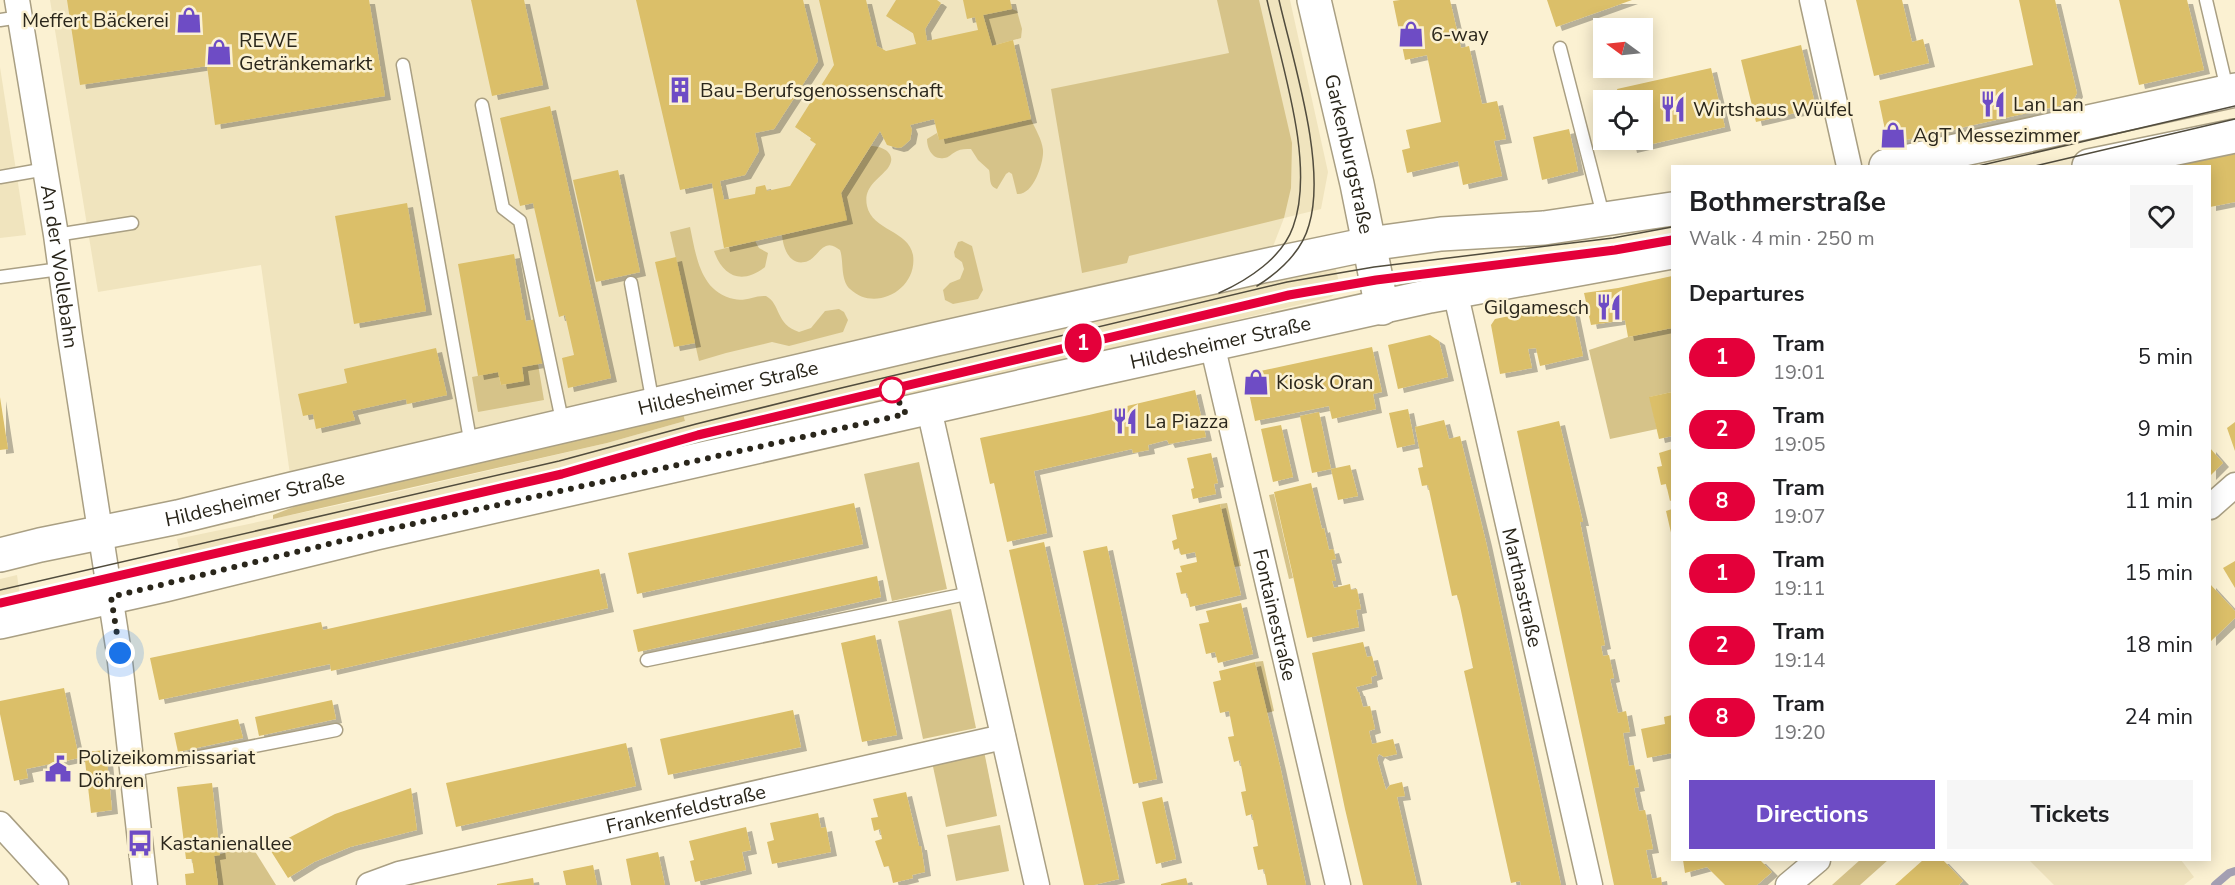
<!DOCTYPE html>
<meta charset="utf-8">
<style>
body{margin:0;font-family:"Nunito Sans",sans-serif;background:#f6f6f6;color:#202124;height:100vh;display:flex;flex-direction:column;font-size:22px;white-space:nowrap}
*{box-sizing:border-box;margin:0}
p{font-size:20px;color:#757577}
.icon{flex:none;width:33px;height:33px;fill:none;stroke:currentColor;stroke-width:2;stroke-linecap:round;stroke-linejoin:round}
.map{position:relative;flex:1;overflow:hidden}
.details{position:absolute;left:1671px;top:165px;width:540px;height:696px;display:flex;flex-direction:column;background:#fff;border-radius:0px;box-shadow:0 3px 15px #0003}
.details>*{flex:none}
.badge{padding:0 12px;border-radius:20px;font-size:21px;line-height:39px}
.needle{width:39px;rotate:285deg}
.buttons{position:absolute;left:1593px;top:18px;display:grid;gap:12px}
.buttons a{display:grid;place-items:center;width:60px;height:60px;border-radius:0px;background:#fff;box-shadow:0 3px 15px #0003;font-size:30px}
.you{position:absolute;width:30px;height:30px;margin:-15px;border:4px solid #fff;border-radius:50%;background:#1a73e8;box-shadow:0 0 0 9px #1a73e833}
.map>.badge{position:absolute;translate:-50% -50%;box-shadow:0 0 0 3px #fff}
h2{padding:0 18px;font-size:22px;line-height:54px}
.round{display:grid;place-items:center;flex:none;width:63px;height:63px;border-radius:0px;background:#f6f6f6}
.overview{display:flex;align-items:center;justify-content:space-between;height:102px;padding:0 18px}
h1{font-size:28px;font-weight:700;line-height:45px}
.cta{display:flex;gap:12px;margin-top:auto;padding:12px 18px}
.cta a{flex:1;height:69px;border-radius:0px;background:#6e4cc5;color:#fff;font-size:24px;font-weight:700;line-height:69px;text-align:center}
.cta a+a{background:#f6f6f6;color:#202124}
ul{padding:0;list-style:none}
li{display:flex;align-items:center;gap:18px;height:72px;padding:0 18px}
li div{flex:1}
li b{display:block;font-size:22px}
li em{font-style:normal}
li .badge{min-width:66px;font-weight:700;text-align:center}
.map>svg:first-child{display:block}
.built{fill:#f0e4be}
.green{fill:#d6c389}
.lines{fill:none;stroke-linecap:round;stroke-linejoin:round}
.stream{stroke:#a39fb2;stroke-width:8}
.building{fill:#dbbf69;filter:url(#shadow)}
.service-casing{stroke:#a99f83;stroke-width:15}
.minor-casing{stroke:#a99f83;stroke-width:27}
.secondary-casing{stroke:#a99f83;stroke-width:36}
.service{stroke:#fff;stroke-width:12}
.minor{stroke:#fff;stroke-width:24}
.secondary{stroke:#fff;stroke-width:33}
.tram{stroke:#514c3d;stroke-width:1.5}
.line-casing{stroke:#fff;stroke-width:14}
.line{stroke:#e4003a;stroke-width:9}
.walk{stroke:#2a261b;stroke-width:6;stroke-dasharray:0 10.8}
.stop-dot{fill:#fff;stroke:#e4003a;stroke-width:3}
.labels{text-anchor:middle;stroke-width:5;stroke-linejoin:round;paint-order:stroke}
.poi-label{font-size:20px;fill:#2a261b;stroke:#fbf1d2;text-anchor:start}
.street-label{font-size:20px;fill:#2a261b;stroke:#fbf1d2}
</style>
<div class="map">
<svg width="2235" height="885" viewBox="0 0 2235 885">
<defs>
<filter id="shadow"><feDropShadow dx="6" dy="4" stdDeviation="0" flood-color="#0004"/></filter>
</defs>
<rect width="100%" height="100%" fill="#fbf1d2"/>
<!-- built -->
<g class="built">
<path d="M50 0H1290L1328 172 1321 209 1284 218 1272 249 292 489 261 265 98 292Z"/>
<path d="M0 67 26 235 0 238Z"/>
<path d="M1335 266 1341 290 1331 297 771 432 691 444 590 473 183 565 177 539 358 501 607 443 685 421 682 410Z"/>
<path d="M17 575 21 602 0 607V579Z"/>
<path d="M2029 860H2181L2194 877 2184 885H2054Z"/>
</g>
<!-- green -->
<g class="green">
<path d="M1217 0H1259L1292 143 1291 188 1284 218 1129 256 1127 263 1082 273 1051 89 1229 53Z"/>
<path d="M1012 9 1017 11 1022 29 1021 38 992 46 983 15Z"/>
<path d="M1031 119C1035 129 1042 139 1043 150 1044 163 1033 196 1017 194L1012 174 1009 172 1006 174 997 189C988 186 991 177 989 170L978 160 971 149C966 149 961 149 957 151 952 153 949 158 944 158 932 160 927 148 927 139L937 133 939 139Z"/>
<path d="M871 146C883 146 898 154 888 168 878 180 863 187 867 206 872 230 909 231 913 255 918 289 875 313 850 289 840 280 844 261 840 250 835 247 832 244 826 246 819 249 815 258 808 261 790 268 783 248 782 235L846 220 841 193Z"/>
<path d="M690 227C696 255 700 292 734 299 745 302 755 295 766 296 781 304 775 324 799 332L811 328 825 311 839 309 844 312 848 320 843 332 789 346 772 342 726 353 699 361 670 232Z"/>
<path d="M755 241 759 248 768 253 765 267C742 285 723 277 714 251Z"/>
<path d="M962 241 972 246 983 290 978 299 953 304 945 300 943 290 950 283 960 279 964 269 962 262 955 257 954 252 958 242Z"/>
<path d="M1672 328V392L1650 397 1657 429 1610 439 1589 350 1628 337Z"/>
<path d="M538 364 544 400 478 412 472 377 498 372 501 385 524 381 522 367Z"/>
<path d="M682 410 685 421 607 443 273 519V515L301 504Z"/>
<path d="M919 462 947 589 892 601 864 474Z"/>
<path d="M1274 494 1293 578 1289 579 1269 495Z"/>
<path d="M1227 503 1241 566 1234 567 1220 504Z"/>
<path d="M951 609 976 728 923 739 898 621Z"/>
<path d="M1263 661 1274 711 1267 713 1255 662Z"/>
<path d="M984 751 997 816 946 827 932 762Z"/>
<path d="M1000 825 1009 871 956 881 947 835Z"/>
<path d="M251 845 276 885H218L214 856Z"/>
<path d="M1860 860H1888L1860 885H1832Z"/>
</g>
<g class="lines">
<!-- stream -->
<path class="stream" d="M2215 885 2229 873 2235 871"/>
</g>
<!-- building -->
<g class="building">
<path d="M67 0H369L385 96 215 125 207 66 80 85Z"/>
<path d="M471 0H524L543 85 492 96Z"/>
<path d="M636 0H803L818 61 774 129 755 133 759 151 745 175 720 181 724 200 755 194 756 187 765 185 767 191 790 186 816 144 810 140 811 138 795 127 834 65 819 0H866L877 46 886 51 916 44 913 33 886 16 896 0H937L941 3 925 29 927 41 978 30 975 17 967 19 963 0H1010L1012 9 983 15 992 46 1013 40 1031 119 939 140 934 119 910 125 912 130 910 140 902 147 898 148 887 145 880 131 841 193 847 220 724 248 712 183 680 190Z"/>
<path d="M1400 0H1450L1461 48 1469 46 1482 104 1497 101 1506 139 1494 141 1502 176 1463 185 1458 161 1407 173 1402 150 1410 148 1406 130 1441 122 1427 55 1405 60 1393 1Z"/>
<path d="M1547 0H1632L1556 27Z"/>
<path d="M1856 0H1902L1912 42 1923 39 1929 63 1874 76Z"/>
<path d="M2019 0H2055L2077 93 2072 103 1888 144 1879 101 2033 65Z"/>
<path d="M2119 0H2187L2204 70 2139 85Z"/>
<path d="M1801 45 1816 108 1756 122 1741 60Z"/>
<path d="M1711 68 1725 127 1631 149 1629 140H1642V100H1620L1617 89Z"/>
<path d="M550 106 611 378 568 388 562 358 574 355 565 315 559 317 533 203 520 206 500 118Z"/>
<path d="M1569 129 1578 171 1542 180 1533 137Z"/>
<path d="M2235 154V202L2210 207V166L2180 165Z"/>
<path d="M618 170 640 272 596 282 573 180Z"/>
<path d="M407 203 426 311 354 324 335 216Z"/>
<path d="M514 254 526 321 536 319 544 363 522 367 524 381 501 385 498 372 478 376 458 264Z"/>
<path d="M676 257 695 343 674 347 655 262Z"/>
<path d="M1672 276V328L1628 337 1625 320 1591 325 1584 293 1618 288Z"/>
<path d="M1572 303 1583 356 1540 366 1536 348 1528 349 1532 368 1500 374 1491 325 1495 319Z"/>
<path d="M1430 335 1439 341 1448 377 1398 389 1388 345Z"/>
<path d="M1372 347 1382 392 1373 394 1376 409 1332 419 1329 406 1255 421 1246 379 1251 373Z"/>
<path d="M436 348 447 395 407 404 406 399 352 411 355 420 316 429 313 414 303 416 298 394 347 383 344 369Z"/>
<path d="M1195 390 1206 437 1169 444 1167 440 1148 445 1149 450 1133 453 1132 449 1034 471 1047 533 1007 542 994 483 990 484 980 438 1089 415Z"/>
<path d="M1672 392V436L1659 439 1649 397Z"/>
<path d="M0 397 8 449 0 450Z"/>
<path d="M1408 409 1415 444 1397 448 1389 413Z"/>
<path d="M1319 412 1331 469 1312 473 1300 416Z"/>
<path d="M1444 420 1449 439 1460 436 1486 542 1561 885H1521L1520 881 1511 883 1464 671 1473 668 1460 606 1457 595 1452 596 1428 485 1422 486 1418 468 1423 467 1415 427Z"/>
<path d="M1559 421 1583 522H1580L1605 645 1601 646 1603 656 1609 655 1614 678 1610 679 1618 713 1626 711 1630 732 1623 733 1629 766 1634 765 1639 787 1634 788 1639 811 1645 810 1653 849 1646 850 1652 879 1661 877 1662 885H1614L1517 431Z"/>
<path d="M2235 422V451L2227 428Z"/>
<path d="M1281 425 1293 477 1273 482 1261 429Z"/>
<path d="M2210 448 2223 463 2210 476Z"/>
<path d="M1672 449V500L1670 501 1666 484 1661 485 1657 467 1662 466 1659 453Z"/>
<path d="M1211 453 1218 483 1214 484 1216 494 1193 499 1191 489 1194 488 1187 458Z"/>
<path d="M1350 465 1358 496 1338 500 1331 469Z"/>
<path d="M1311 483 1322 529 1324 528 1329 550 1333 549 1336 559 1331 560 1336 581H1332L1334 588 1350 584 1351 590 1357 589 1361 609 1356 610 1359 627 1307 638 1274 492Z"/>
<path d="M854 503 863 544 637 594 628 553Z"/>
<path d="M1220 504 1241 595 1190 607 1187 593 1181 594 1176 573 1182 572 1180 566 1197 562 1196 556 1195 552 1181 555 1179 548 1174 550 1172 541 1177 539 1172 515Z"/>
<path d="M1672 509V537L1666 511Z"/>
<path d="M1044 542 1119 879 1094 885H1084L1009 550Z"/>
<path d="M1107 546 1157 779 1133 784 1083 551Z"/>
<path d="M2235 561V588L2223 568Z"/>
<path d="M599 569 608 608 331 671 330 664 159 700 150 658 321 622 323 630Z"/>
<path d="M877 576 881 597 638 652 633 630Z"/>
<path d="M2210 584 2235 611V618L2210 642Z"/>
<path d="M1241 603 1253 654 1218 663 1215 652 1206 654 1199 624 1209 622 1206 611Z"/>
<path d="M875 635 897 735 862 742 841 643Z"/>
<path d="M1363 642 1367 657 1372 656 1377 675 1371 677 1372 683 1356 687 1358 692H1359L1363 707 1370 706 1375 729 1369 731 1372 744 1393 739 1397 754 1384 757 1379 754 1377 758 1386 790 1390 785 1402 782 1405 796 1397 797 1417 885H1363L1345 809 1312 653Z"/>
<path d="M1255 662 1280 766 1306 885H1267L1264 869 1258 870 1253 847 1258 846 1252 814 1246 816 1241 792 1246 791 1240 760 1234 762 1228 737 1234 736 1229 711 1220 713 1213 682 1221 680 1219 671Z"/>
<path d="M64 688 79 758 26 769 28 778 14 781 0 714V701Z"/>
<path d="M332 700 336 719 259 736 255 717Z"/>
<path d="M793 710 801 747 668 775 660 739Z"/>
<path d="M1672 715V753L1647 758 1641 729 1665 724 1664 717Z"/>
<path d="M238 719 243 738 178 752 174 733Z"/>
<path d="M626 743 636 786 456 827 446 783Z"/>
<path d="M106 750 112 810 91 813 84 752Z"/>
<path d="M212 783 220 855 214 856 218 885H186L185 874 194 873 192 859H186L177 787Z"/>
<path d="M411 788 417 830 350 847 314 862 288 878 269 848 335 814Z"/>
<path d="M906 792 919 846H921L925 872 912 875 913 878 893 883 889 866 884 867 875 841 882 839 880 829 874 831 871 818 878 817 873 799Z"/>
<path d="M1162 797 1176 859 1156 864 1142 802Z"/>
<path d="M818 813 821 828 826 827 831 852 772 864 767 842 774 840 770 823Z"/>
<path d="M746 827 751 850 742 852 746 870 695 882 690 861 694 860 689 841Z"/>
<path d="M658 852 665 885H631L626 859Z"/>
<path d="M1683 860H1760L1772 872 1757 885H1725L1707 867 1685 873Z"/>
<path d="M1923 860H1943L1963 881 1959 885H1895Z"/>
<path d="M593 865 597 885H566L563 871Z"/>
<path d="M533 878 534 885H497V884Z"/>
<path d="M1186 878 1188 885H1161V884Z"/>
</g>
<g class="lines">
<!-- service casing -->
<g class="service-casing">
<g id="service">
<path d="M2206 0 2227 89"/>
<path d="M0 20 20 17"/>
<path d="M1560 48 1604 219"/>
<path d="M403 65 471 445"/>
<path d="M482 105 503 208 520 221 563 425"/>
<path d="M0 177 46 169"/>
<path d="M56 235 132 223"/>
<path d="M0 277 60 269"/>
<path d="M631 283 653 404"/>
<path d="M647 660 971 593"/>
<path d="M133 770 336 730"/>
</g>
</g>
<!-- minor casing -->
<g class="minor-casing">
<g id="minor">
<path id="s1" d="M17 0 56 235 70 337 119 653 145 885"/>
<path d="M1812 0 1849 166"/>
<path id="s2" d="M1455 291 1590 885"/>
<path id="s3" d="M1212 344 1338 885"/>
<path d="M929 409 1037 885"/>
<path d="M2210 507 2235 485"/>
<path d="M0 824 56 885"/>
<path id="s4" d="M369 885 399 874 1003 737"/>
<path d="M1788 885 1818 860"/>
</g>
</g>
<!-- secondary casing -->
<g class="secondary-casing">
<g id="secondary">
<path id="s5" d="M1314 0 1357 184 1382 308"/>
<path d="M1886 166 2235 90"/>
<path d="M2089 166 2235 136"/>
<path id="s6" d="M0 555 40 545 178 517 292 489 937 339 1263 266 1369 244 1441 234 1544 228 1672 209"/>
<path id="s7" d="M0 622 165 585 376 533 1090 371 1430 296 1672 252"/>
</g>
</g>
<!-- service -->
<use href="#service" class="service"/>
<!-- minor -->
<use href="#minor" class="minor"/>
<!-- secondary -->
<use href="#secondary" class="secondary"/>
<!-- tram -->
<g class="tram">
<path d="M1978 166 2235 106"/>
<path d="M2035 166 2235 119"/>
<path d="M1257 286C1279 272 1302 251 1309 225 1327 165 1293 61 1279 0"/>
<path d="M1219 293C1248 280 1282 258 1293 227 1316 165 1281 63 1267 0"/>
<path d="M0 590 559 461 696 424 837 389 1287 282 1374 267 1613 238 1672 227"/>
<path d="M0 603 562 473 698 435 1289 295 1376 280 1615 250 1672 240"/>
</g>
</g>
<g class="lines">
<!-- line casing -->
<g class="line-casing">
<path id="line" d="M0 603 562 474 698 435 1289 295 1376 280 1615 250 1672 240"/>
</g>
<!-- line -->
<use href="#line" class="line"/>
<!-- walk -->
<path class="walk" d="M120 653 111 597 399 527 906 414 892 390"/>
</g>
<!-- icons -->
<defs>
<g id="shop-bare" transform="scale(2.07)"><path d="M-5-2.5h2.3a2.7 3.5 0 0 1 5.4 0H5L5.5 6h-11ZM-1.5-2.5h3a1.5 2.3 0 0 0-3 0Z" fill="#6e4cc5" stroke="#fbf1d2" stroke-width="2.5" paint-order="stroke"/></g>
<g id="building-bare" transform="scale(2.07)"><path d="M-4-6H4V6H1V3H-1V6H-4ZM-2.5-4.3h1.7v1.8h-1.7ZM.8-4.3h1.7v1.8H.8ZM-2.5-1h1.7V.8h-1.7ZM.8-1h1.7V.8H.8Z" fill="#6e4cc5" stroke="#fbf1d2" stroke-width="2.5" paint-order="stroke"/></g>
<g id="restaurant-bare" transform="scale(2.07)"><path d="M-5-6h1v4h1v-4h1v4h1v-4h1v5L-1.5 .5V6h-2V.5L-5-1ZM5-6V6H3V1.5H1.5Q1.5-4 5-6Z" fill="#6e4cc5" stroke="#fbf1d2" stroke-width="2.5" paint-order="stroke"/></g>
<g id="civic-bare" transform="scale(2.07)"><path d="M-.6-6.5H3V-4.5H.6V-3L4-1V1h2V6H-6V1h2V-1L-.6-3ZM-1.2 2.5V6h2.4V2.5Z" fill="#6e4cc5" stroke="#fbf1d2" stroke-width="2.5" paint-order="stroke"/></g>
<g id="bus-bare" transform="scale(2.07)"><path d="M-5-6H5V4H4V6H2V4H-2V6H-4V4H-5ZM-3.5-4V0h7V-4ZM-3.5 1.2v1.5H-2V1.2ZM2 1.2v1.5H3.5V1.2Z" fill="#6e4cc5" stroke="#fbf1d2" stroke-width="2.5" paint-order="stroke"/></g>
</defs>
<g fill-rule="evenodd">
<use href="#shop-bare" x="189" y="20"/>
<use href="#shop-bare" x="1411" y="34"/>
<use href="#shop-bare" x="219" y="52"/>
<use href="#building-bare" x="680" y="90"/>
<use href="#restaurant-bare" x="1993" y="104"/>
<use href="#restaurant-bare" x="1673" y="109"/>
<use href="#shop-bare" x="1893" y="135"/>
<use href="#restaurant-bare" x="1609" y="307"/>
<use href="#shop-bare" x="1256" y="382"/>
<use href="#restaurant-bare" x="1125" y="421"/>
<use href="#civic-bare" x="58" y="769"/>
<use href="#bus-bare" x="140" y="843"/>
</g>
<!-- markers -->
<circle class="stop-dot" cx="892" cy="390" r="12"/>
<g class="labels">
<!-- poi labels -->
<g class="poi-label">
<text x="169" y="27" text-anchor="end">Meffert Bäckerei</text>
<text x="1431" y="41">6-way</text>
<text x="239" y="47">REWE<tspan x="239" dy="23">Getränkemarkt</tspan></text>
<text x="700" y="97">Bau-Berufsgenossenschaft</text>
<text x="2013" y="111">Lan Lan</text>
<text x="1693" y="116">Wirtshaus Wülfel</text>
<text x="1913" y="142">AgT Messezimmer</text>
<text x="1589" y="314" text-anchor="end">Gilgamesch</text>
<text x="1276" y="389">Kiosk Oran</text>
<text x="1145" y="428">La Piazza</text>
<text x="78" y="764">Polizeikommissariat<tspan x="78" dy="23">Döhren</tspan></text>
<text x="160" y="850">Kastanienallee</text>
</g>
<!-- street labels -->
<g class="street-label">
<text dy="7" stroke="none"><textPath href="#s5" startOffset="158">Garkenburgstraße</textPath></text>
<text dy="7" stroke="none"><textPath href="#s1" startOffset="270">An der Wollebahn</textPath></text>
<text dy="7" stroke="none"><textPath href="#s7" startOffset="1252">Hildesheimer Straße</textPath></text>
<text dy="7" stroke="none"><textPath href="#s6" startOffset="747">Hildesheimer Straße</textPath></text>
<text dy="7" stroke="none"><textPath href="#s6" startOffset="261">Hildesheimer Straße</textPath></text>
<text dy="7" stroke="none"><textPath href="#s2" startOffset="304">Marthastraße</textPath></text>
<text dy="7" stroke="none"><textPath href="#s3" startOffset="278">Fontainestraße</textPath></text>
<text dy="7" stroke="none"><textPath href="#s4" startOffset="326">Frankenfeldstraße</textPath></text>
</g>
</g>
</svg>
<div class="buttons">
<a><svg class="needle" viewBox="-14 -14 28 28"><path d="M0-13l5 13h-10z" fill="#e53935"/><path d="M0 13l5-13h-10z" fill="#757577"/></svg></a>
<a><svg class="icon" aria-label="locate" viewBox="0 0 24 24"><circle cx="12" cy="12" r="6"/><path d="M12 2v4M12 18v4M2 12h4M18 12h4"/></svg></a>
</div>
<div class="you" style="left:120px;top:653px"></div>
<b class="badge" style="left:1083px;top:343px;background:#e4003a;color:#fff">1</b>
<section class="details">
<div class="overview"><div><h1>Bothmerstraße</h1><p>Walk · 4 min · 250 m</p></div><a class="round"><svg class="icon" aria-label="heart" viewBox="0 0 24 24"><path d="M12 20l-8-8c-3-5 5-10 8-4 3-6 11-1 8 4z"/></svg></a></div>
<h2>Departures</h2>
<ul>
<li><span class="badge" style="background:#e4003a;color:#fff">1</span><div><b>Tram</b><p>19:01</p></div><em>5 min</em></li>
<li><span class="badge" style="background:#e4003a;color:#fff">2</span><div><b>Tram</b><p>19:05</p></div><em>9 min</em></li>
<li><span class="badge" style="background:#e4003a;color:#fff">8</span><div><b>Tram</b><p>19:07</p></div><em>11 min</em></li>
<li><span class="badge" style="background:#e4003a;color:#fff">1</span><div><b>Tram</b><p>19:11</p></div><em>15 min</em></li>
<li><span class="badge" style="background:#e4003a;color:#fff">2</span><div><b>Tram</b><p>19:14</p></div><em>18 min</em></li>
<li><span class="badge" style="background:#e4003a;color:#fff">8</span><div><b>Tram</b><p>19:20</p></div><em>24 min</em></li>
</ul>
<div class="cta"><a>Directions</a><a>Tickets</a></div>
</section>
</div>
